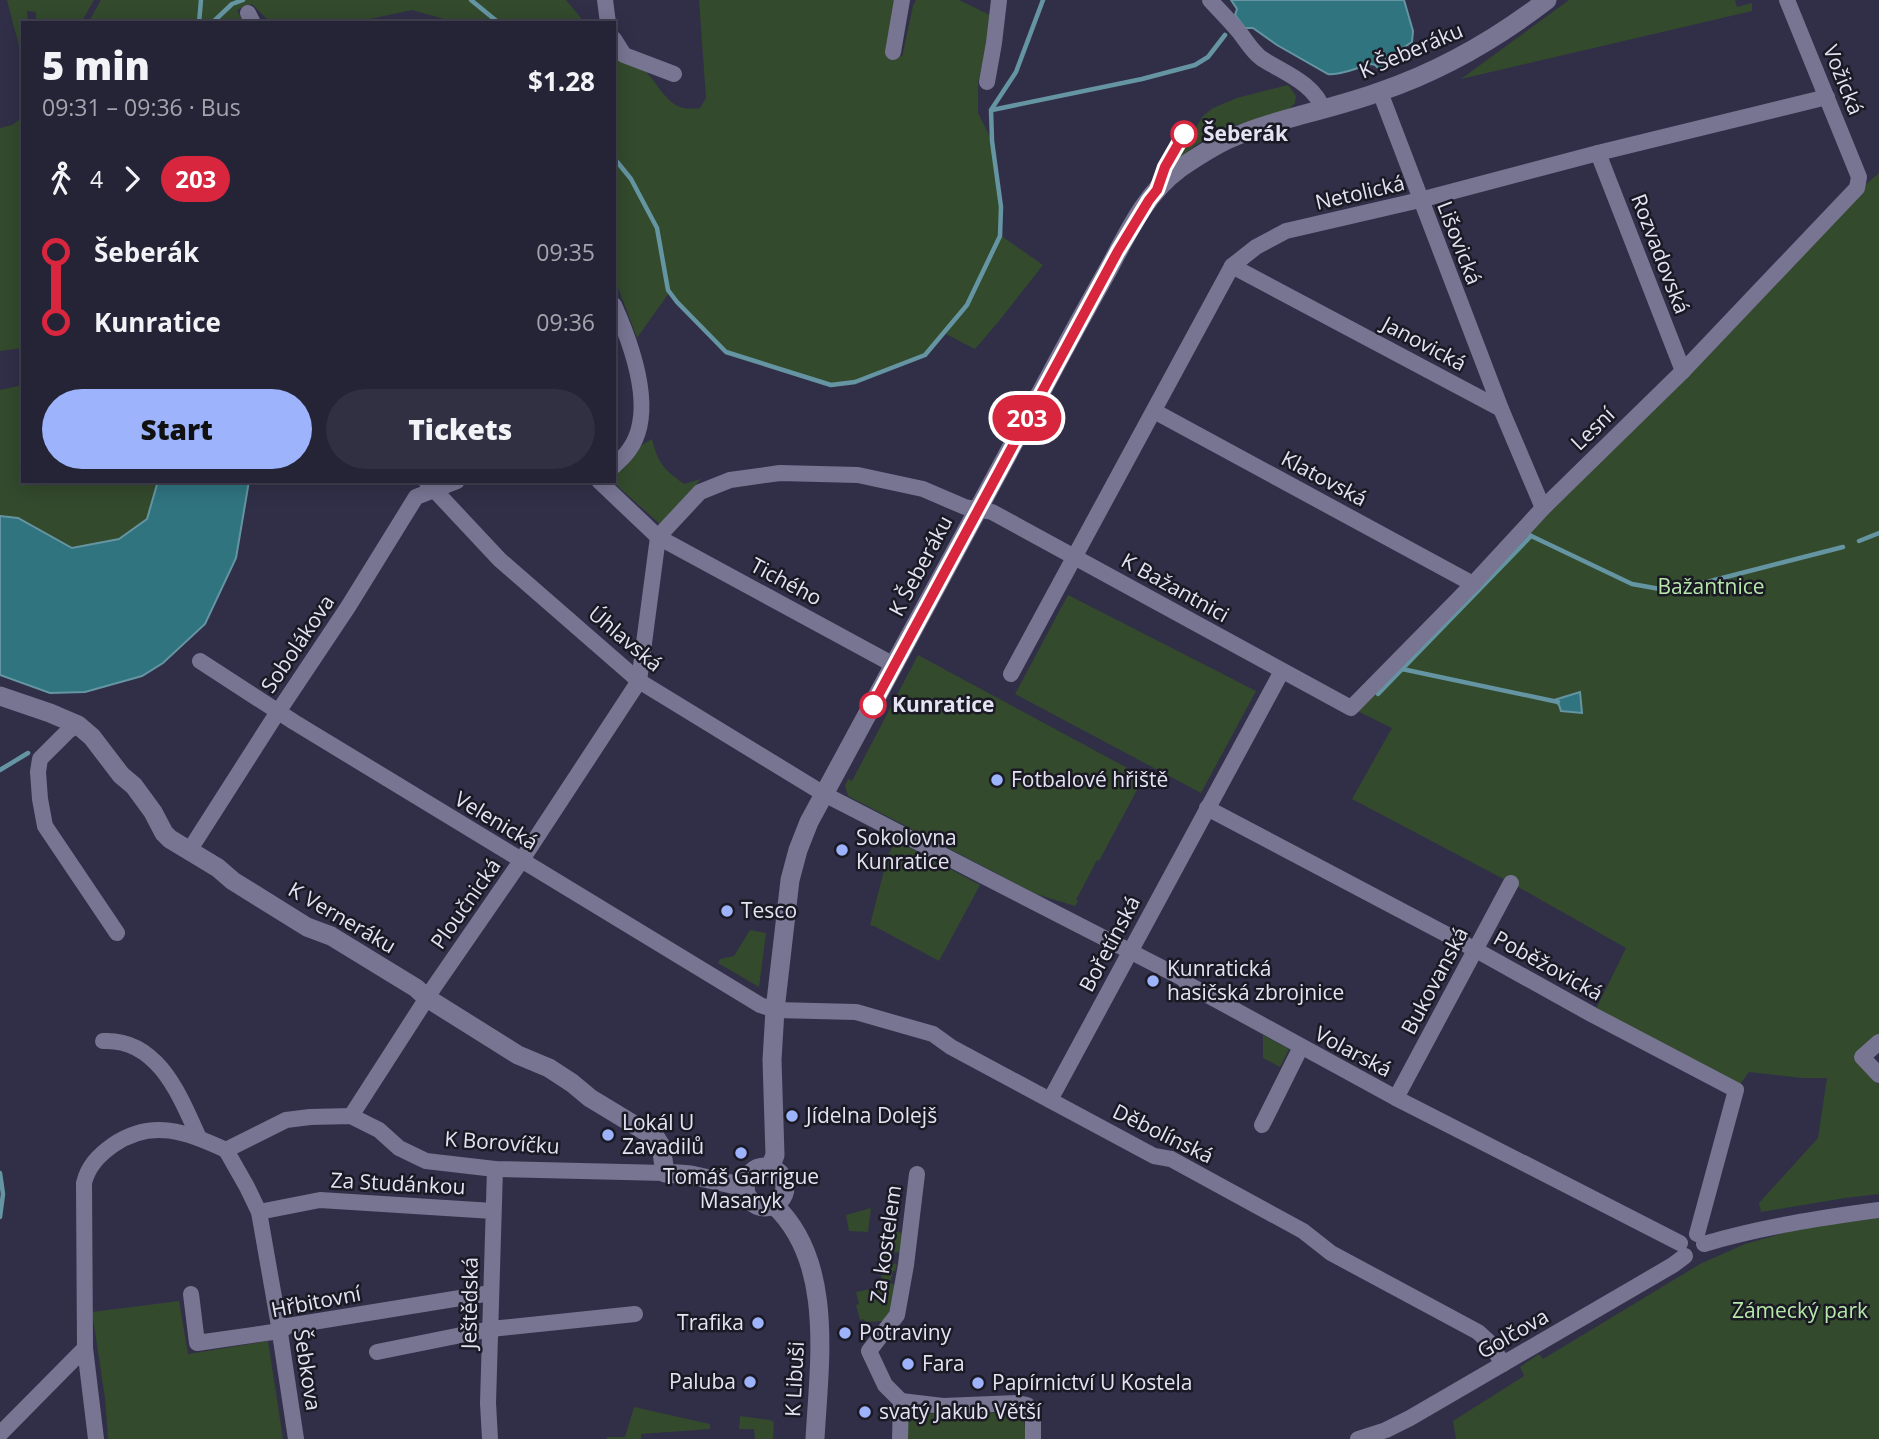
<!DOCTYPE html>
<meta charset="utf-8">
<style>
body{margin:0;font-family:"Open Sans",sans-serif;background:#312f42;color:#f1f3f6;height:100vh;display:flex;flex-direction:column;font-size:26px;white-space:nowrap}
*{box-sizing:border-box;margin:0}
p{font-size:23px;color:#a3a4ad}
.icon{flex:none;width:38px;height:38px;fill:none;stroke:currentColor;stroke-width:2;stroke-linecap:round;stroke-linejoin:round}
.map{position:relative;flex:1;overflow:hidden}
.drawer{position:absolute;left:21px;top:21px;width:595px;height:462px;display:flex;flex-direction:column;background:#252336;border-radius:0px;box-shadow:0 4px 18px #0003,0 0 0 2px #424051}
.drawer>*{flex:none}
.badge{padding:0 14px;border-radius:23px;font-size:24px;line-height:46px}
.map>.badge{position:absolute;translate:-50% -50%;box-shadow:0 0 0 4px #fff}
.legs{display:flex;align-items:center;gap:10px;height:77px;padding:0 21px;font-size:23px}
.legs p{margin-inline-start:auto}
.overview{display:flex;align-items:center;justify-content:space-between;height:119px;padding:0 21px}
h1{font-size:38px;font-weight:800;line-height:52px}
.cta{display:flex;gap:14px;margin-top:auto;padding:14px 21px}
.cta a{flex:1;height:80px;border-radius:42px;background:#9db4fd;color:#111;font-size:28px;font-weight:800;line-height:80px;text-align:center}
.cta a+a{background:#312f42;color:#f1f3f6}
ul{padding:0 21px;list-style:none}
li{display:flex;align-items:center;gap:24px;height:70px;font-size:26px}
li i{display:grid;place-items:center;width:10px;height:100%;margin:0 9px;background:currentColor}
li i::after{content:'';width:18px;height:18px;margin:-9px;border:5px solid;border-radius:50%;background:#252336}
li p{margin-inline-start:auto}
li:first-child i{background:linear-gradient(#0000 50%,currentColor 0)}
li:last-child i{background:linear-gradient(currentColor 50%,#0000 0)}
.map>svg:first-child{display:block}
.green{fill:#334a2d}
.water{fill:#2f747f;stroke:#6595a2;stroke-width:2}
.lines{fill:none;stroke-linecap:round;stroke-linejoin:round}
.stream{stroke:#6595a2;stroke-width:4.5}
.minor{stroke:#777592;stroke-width:16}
.tertiary{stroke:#777592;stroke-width:19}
.line-1-casing{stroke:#fff;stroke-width:16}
.line-1{stroke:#d7263d;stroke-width:10}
.stop-1-dot{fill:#fff;stroke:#d7263d;stroke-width:3.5}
.poi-dot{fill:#9db4fd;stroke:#1a1924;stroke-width:2.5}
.labels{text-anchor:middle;stroke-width:5;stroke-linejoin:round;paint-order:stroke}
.street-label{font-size:21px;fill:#e3e3f3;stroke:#1a1924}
.stop-label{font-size:21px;font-weight:bold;fill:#e3e3f3;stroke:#1a1924;text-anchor:start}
.park-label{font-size:21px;fill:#b5e8a9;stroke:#1a1924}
.poi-label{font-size:21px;fill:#e3e3f3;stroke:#1a1924;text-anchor:start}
</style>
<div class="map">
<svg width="1879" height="1439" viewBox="0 0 1879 1439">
<rect width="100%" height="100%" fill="#312f48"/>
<!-- green -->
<g class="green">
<path d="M7 0H94L81 23H36V12L27 11 28 23H23V61Z"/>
<path d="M101 0H566L585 23H458L412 10 370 19 326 23H271L252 4 237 10 244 23H88Z"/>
<path d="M699 0H898L890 46 902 57 913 6 916 0H959L994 17 978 82V113L992 141 1001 207 1000 235 1043 265 999 321 975 349 944 333 928 352 855 382 832 384 726 352 679 305 671 290 637 338 614 277V51C625 58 639 64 647 73 665 93 670 113 700 108L706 98Z"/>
<path d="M1569 0H1735L1737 7 1752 3V11L1461 79Z"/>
<path d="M1288 85 1296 96 1295 103 1289 109 1233 126 1197 144 1174 163 1203 116 1213 108 1237 98Z"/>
<path d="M19 120 23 233V348L0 351V128L12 125Z"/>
<path d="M1879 173V1042L1857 1060 1879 1085V1194L1845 1198 1761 1212 1759 1203 1818 1138 1827 1078H1802L1749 1072 1736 1090 1593 1015 1626 948 1511 883 1352 799 1392 728 1351 708 1857 192Z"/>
<path d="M23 385V481H158L147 519 119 539 72 548 18 518 0 516V390Z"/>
<path d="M652 439C658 464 664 469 684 484L701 479 660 524 614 483 615 472 637 448Z"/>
<path d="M1068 595 1256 691 1201 793 1015 694Z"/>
<path d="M918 655 1144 777 1099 861 1097 860 1076 900 1078 901 1075 906 1036 894 848 796 845 786 848 779 852 781Z"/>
<path d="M896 840 980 885 939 961 876 927 870 925 888 855Z"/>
<path d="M750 930 766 933 759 987 718 963 720 959 734 956Z"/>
<path d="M1263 1035 1289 1049 1280 1067 1263 1058Z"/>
<path d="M871 1208 868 1232 849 1231 846 1215Z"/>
<path d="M1879 1218V1439H1456L1453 1421 1524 1376 1520 1367 1539 1354 1543 1359 1700 1264 1745 1244 1802 1228Z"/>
<path d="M887 1231 906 1233 904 1253 892 1252 891 1263 897 1264 895 1271H893L890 1283 898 1286 893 1307 883 1321 865 1322 864 1319 860 1320 856 1305 859 1304 856 1292 880 1287Z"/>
<path d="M179 1301 188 1354 268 1341 283 1439H108L105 1398 92 1312Z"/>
<path d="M634 1407 710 1424V1429L641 1434V1439H607V1437H625Z"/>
<path d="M1015 1412 1024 1418 1026 1439H907L908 1414Z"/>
<path d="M740 1416 770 1420 774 1422 773 1439H755L754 1429H739Z"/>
</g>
<!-- water -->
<g class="water">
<path d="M1231 0H1404L1413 31 1412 42 1386 59 1383 69 1380 70 1375 65 1371 64C1359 67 1340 76 1328 74L1277 45 1253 28H1245L1235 15 1237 9Z"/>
<path d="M158 481H249L236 558 205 624 163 663 142 676 85 692 50 693 0 675V516L18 518 72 548 119 539 147 519Z"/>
<path d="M1580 692 1582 713 1561 711 1559 705 1554 700Z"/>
</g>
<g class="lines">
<!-- stream -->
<g class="stream">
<path d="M471 0 499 23"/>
<path d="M199 23 201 0"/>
<path d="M212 23 232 4 243 0"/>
<path d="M992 110 1142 79 1195 65 1208 57 1225 35"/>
<path d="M614 158 631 179 657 228 668 290 677 302 726 352 831 385 855 382 925 355 967 305 1000 236 1001 207 992 141 991 110 1016 72 1043 0"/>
<path d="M1525 533 1632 584 1660 589 1695 585 1843 547"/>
<path d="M1859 541 1879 533"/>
<path d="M1402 669 1558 702"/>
<path d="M1378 694 1531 536"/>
<path d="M0 770 28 753"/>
<path d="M0 1173 3 1194 0 1217"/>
</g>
<!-- minor -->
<g class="minor">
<path d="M605 0 608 23"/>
<path d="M1210 0C1220 11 1230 21 1240 33 1247 42 1252 51 1261 58 1282 72 1315 83 1323 110"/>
<path d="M248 13 253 23"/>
<path d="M614 39 624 55 674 74"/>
<path d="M893 52 902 0"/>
<path d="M987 82 994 43 999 0"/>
<path d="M1380 92 1501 409 1543 508"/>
<path d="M1598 153 1683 371"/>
<path d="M1232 266 1501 409"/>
<path d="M614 305C631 343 657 412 629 450 625 456 619 461 614 466"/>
<path d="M1154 411 1473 584"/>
<path d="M426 481 500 560 639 681 824 794 1182 978 1191 986 1396 1098 1680 1243"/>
<path d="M599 481 658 537 894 665"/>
<path d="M658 537 700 492 730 480 780 473 858 475 923 489 965 507 992 512 1351 708 1473 584 1543 508 1683 371 1857 188 1859 177 1787 0"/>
<path d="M200 661 294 722 760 1005 775 1010 856 1012 933 1034 951 1047 1154 1156 1171 1159 1303 1231 1331 1253 1478 1332 1490 1343 1503 1364"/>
<path d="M1011 674 1232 266 1256 247 1286 231 1420 200 1598 153 1827 97"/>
<path d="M78 725 68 731 40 759 38 772 40 799 45 826 117 933"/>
<path d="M1207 808 1476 950 1593 1015 1736 1090 1697 1234"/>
<path d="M189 851 272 721 348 607 416 497 457 481"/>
<path d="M103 1041C158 1038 180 1096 199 1138"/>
<path d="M1879 1042 1862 1057 1879 1075"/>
<path d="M1396 1098 1511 883"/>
<path d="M1050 1100 1282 671"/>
<path d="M351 1116 434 987 521 861 639 681 658 537"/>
<path d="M1262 1125 1301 1047"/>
<path d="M226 1150 247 1187 259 1212 278 1320 296 1439"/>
<path d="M259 1212 320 1200 493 1211"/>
<path d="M1704 1244C1761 1227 1820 1218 1879 1210"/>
<path d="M191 1294 197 1343 280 1331 288 1326 491 1293"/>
<path d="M85 1348 96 1439"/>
<path d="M377 1352 491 1329 635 1314"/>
<path d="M901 1401 943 1406 1017 1403 1027 1405 1033 1411V1439"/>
<path d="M0 1434 85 1348 84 1183C88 1166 99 1155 113 1145 152 1118 186 1132 226 1150L286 1120 310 1117 351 1116 379 1130 399 1148 426 1161 495 1169 665 1173"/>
<path d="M490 1439 488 1403 495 1169"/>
<path d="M900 1439 901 1401 885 1385 869 1351 897 1315 906 1265 917 1174"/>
<path d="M1358 1439 1386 1430 1410 1418 1673 1265 1685 1256"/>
</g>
<!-- tertiary -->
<g class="tertiary">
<path d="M0 696 50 713 78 725 92 737 121 775 134 786 153 812 164 833 170 839 218 868 233 881 307 927 331 936 416 988 427 998 518 1055 549 1068 572 1083 590 1098 656 1138 661 1146 665 1173 691 1175 745 1187"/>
<circle cx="765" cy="1187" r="20"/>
<path d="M770 1168 775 1155 772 1060 775 1010 790 880 798 850 809 822C891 671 972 521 1053 370 1071 336 1090 302 1109 268 1128 233 1146 193 1179 169 1195 158 1212 147 1229 139 1277 118 1330 110 1379 92 1441 71 1495 40 1547 0"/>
<path d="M774 1205C835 1262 819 1364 815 1439"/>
</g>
</g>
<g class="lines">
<!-- line-1 casing -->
<g class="line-1-casing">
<path id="line-1" d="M873 705 1118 251 1149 200 1157 190 1165 167 1184 134"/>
</g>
<!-- line-1 -->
<use href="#line-1" class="line-1"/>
</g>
<!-- markers -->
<g class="stop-1-dot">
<circle cx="1184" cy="134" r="12"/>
<circle cx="873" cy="705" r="12"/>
</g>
<g class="poi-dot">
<circle cx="997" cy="780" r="7"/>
<circle cx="842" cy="850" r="7"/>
<circle cx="727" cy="911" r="7"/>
<circle cx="1153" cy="981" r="7"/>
<circle cx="792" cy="1116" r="7"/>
<circle cx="608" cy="1135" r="7"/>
<circle cx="741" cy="1153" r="7"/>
<circle cx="758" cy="1323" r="7"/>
<circle cx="845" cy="1333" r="7"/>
<circle cx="908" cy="1364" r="7"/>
<circle cx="750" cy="1382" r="7"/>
<circle cx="978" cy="1383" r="7"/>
<circle cx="865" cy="1412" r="7"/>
</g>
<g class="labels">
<!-- street labels -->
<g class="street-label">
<text transform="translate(1411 51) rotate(-23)" y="7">K Šeberáku</text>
<text transform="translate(1843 80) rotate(68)" y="7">Vožická</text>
<text transform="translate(1360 193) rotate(-13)" y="7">Netolická</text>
<text transform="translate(1459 243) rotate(69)" y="7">Lišovická</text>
<text transform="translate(1660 254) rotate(69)" y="7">Rozvadovská</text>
<text transform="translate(1424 344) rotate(28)" y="7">Janovická</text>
<text transform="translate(1593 429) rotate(-44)" y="7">Lesní</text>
<text transform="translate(1324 479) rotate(28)" y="7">Klatovská</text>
<text transform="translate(921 566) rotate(-62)" y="7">K Šeberáku</text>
<text transform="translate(786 582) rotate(28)" y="7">Tichého</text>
<text transform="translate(1175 588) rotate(29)" y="7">K Bažantnici</text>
<text transform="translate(625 639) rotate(40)" y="7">Úhlavská</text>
<text transform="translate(298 644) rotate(-56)" y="7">Sobolákova</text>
<text transform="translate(496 821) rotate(31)" y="7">Velenická</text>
<text transform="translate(466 904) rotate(-55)" y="7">Ploučnická</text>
<text transform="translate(342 918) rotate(30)" y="7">K Verneráku</text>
<text transform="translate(1110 944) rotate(-62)" y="7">Bořetínská</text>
<text transform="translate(1548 966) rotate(29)" y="7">Poběžovická</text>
<text transform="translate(1435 981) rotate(-62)" y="7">Bukovanská</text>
<text transform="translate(1353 1052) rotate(28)" y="7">Volarská</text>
<text transform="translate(1163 1134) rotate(26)" y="7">Děbolínská</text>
<text transform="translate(502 1143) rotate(4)" y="7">K Borovíčku</text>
<text transform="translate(398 1184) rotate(3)" y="7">Za Studánkou</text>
<text transform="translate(886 1244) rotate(-82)" y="7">Za kostelem</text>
<text transform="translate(316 1302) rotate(-11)" y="7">Hřbitovní</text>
<text transform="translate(470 1303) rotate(-89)" y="7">Ještědská</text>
<text transform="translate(1513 1334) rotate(-30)" y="7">Golčova</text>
<text transform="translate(307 1370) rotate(81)" y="7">Šebkova</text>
<text transform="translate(795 1379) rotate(-87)" y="7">K Libuši</text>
</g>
<!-- stop labels -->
<g class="stop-label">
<text x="1203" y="141">Šeberák</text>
<text x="892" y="712">Kunratice</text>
</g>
<!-- park labels -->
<g class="park-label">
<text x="1711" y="594">Bažantnice</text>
<text x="1800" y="1318">Zámecký park</text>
</g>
<!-- poi labels -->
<g class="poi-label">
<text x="1011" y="787">Fotbalové hřiště</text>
<text x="856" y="845">Sokolovna<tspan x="856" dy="24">Kunratice</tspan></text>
<text x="741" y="918">Tesco</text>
<text x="1167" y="976">Kunratická<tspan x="1167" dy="24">hasičská zbrojnice</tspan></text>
<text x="806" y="1123">Jídelna Dolejš</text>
<text x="622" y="1130">Lokál U<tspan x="622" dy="24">Zavadilů</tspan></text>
<text x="741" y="1184" text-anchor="middle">Tomáš Garrigue<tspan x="741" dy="24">Masaryk</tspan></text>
<text x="744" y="1330" text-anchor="end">Trafika</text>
<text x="859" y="1340">Potraviny</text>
<text x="922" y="1371">Fara</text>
<text x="736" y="1389" text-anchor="end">Paluba</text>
<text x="992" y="1390">Papírnictví U Kostela</text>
<text x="879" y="1419">svatý Jakub Větší</text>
</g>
</g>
</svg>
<b class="badge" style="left:1027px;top:418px;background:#d7263d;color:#fff">203</b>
<section class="drawer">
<div class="overview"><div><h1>5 min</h1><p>09:31 – 09:36 · Bus</p></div><b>$1.28</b></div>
<div class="legs"><svg class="icon" aria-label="walk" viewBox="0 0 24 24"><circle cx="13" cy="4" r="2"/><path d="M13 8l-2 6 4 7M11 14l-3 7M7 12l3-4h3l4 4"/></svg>4<svg class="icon" aria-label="forward" viewBox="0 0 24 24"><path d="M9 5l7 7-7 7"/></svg><b class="badge" style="background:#d7263d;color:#fff">203</b></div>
<ul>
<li><i style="color:#d7263d"></i><b>Šeberák</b><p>09:35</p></li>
<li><i style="color:#d7263d"></i><b>Kunratice</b><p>09:36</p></li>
</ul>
<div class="cta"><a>Start</a><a>Tickets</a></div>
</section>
</div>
